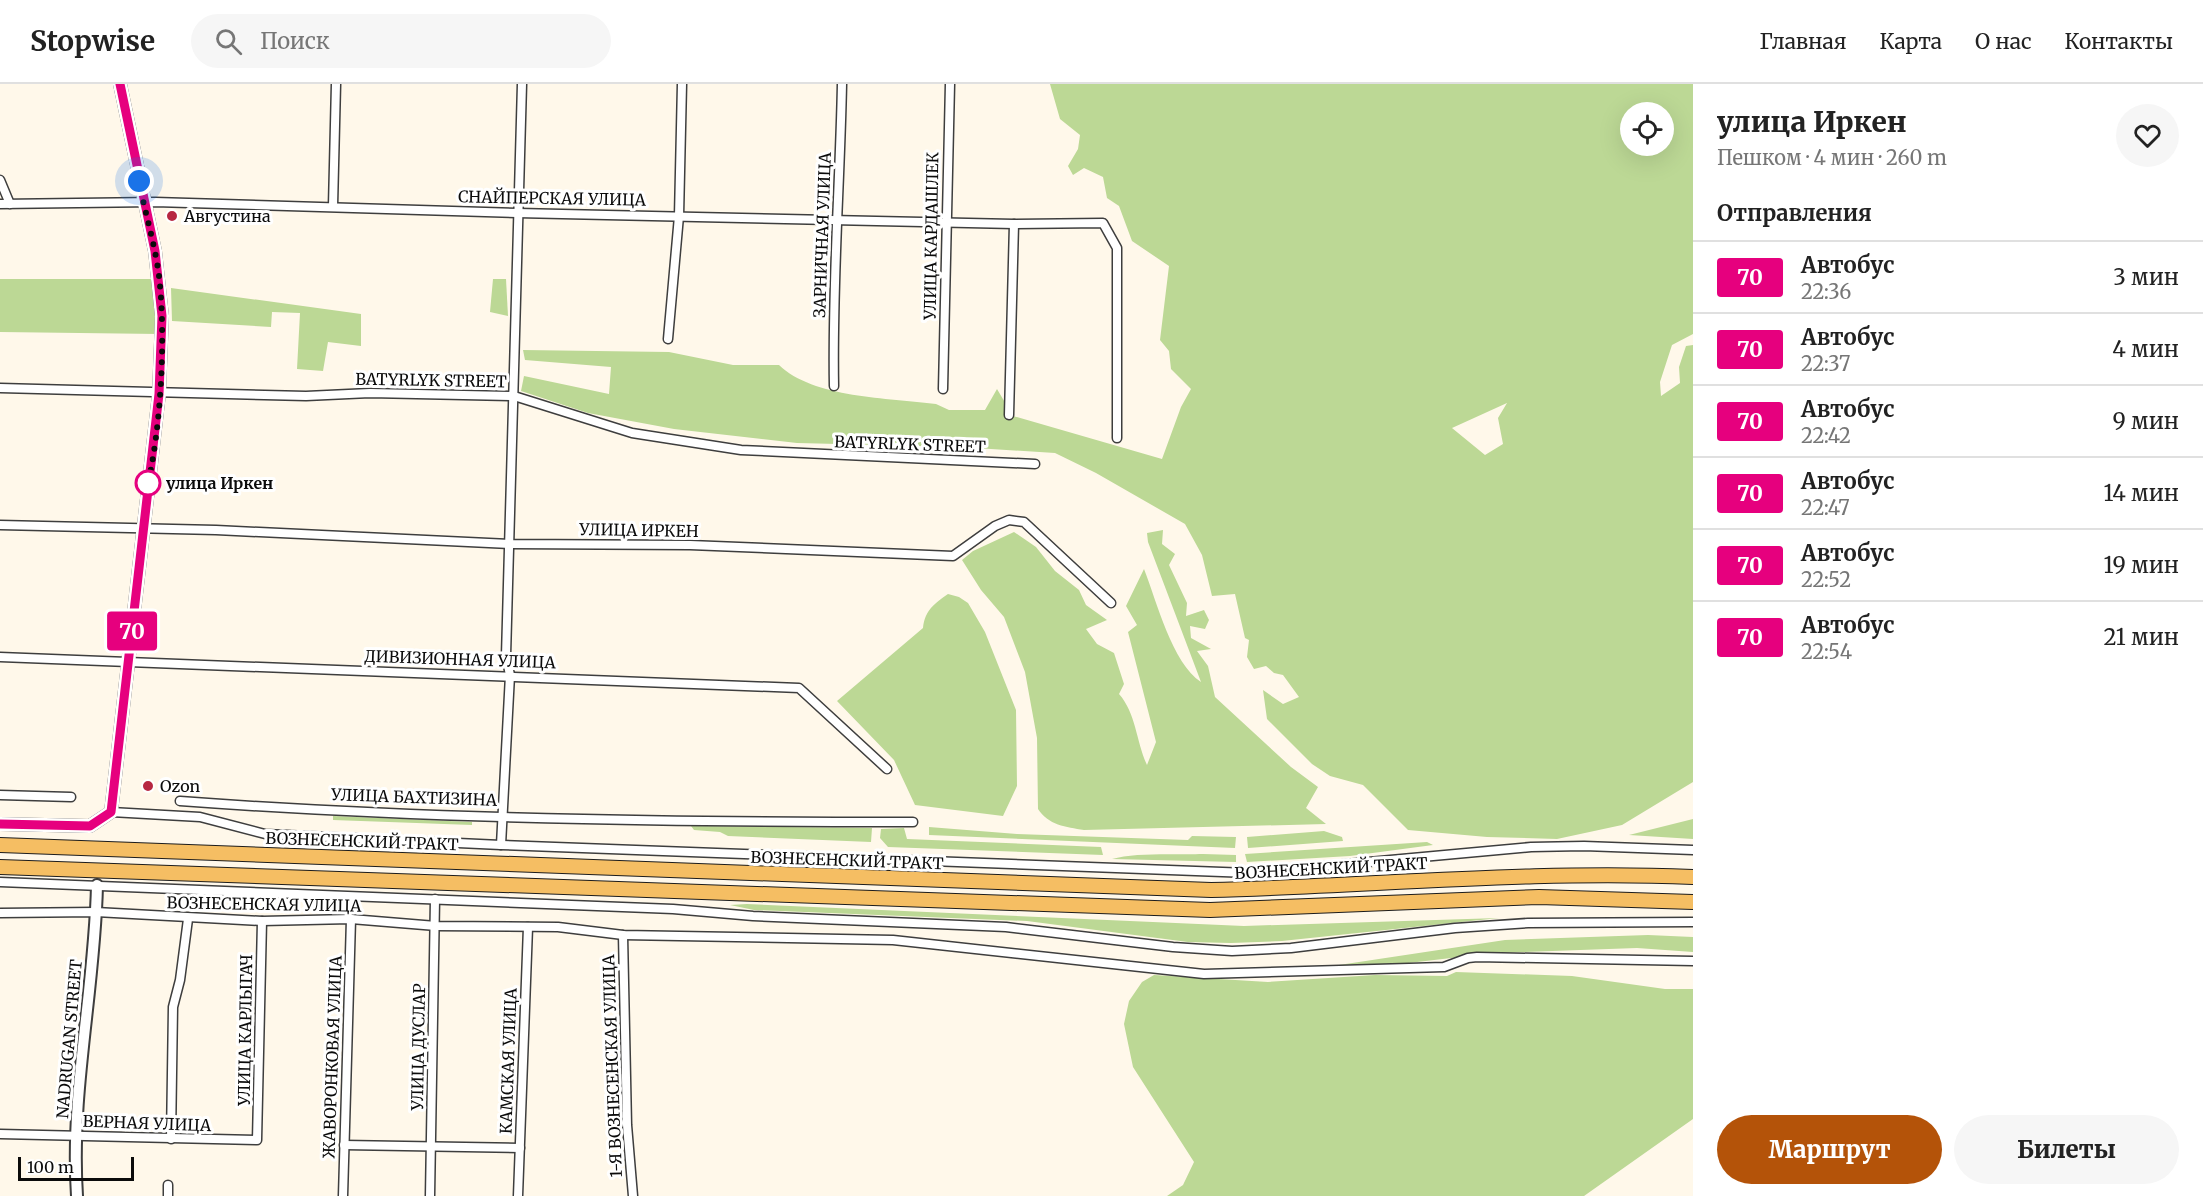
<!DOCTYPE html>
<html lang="ru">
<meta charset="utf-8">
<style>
body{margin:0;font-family:Merriweather,serif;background:#f6f6f6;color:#222;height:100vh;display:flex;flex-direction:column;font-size:22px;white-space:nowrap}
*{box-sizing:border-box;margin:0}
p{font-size:20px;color:#767676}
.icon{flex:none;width:33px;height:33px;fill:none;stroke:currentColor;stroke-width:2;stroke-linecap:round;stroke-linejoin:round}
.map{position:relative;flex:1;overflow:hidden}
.panel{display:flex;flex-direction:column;background:#fff;width:510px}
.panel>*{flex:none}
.badge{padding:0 12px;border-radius:4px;font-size:21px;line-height:39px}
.tools{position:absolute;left:1620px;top:18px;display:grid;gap:12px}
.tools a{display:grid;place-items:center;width:54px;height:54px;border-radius:50%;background:#fff;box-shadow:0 6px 24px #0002;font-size:30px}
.scale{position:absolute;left:18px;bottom:15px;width:116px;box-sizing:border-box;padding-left:6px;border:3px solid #0b0b0b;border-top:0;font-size:16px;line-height:21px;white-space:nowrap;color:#0b0b0b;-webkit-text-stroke:4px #fff;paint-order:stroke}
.you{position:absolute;width:30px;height:30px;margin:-15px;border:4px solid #fff;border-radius:50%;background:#1a73e8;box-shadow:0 0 0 9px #1a73e833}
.map>.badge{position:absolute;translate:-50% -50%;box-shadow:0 0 0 3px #fff}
h2{padding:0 24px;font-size:22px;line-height:54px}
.round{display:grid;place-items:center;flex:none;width:63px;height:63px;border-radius:32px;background:#f6f6f6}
.head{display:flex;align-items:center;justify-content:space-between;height:102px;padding:0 24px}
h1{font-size:28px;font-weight:800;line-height:45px}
.cta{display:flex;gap:12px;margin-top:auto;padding:12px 24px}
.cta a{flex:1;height:69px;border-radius:36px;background:#b45309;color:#fff;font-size:24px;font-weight:800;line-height:69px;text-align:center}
.cta a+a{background:#f6f6f6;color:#222}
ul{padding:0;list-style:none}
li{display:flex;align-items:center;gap:18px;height:72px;padding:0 24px;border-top:2px solid #e0e0e0}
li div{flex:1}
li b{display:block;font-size:22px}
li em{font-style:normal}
li .badge{min-width:66px;font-weight:700;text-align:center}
header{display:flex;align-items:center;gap:36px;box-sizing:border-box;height:84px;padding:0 30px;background:#fff;border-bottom:2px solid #e0e0e0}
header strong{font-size:28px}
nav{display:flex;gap:33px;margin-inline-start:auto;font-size:21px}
.search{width:420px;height:54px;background:#f6f6f6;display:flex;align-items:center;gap:15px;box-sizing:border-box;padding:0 21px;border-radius:33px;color:#767676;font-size:22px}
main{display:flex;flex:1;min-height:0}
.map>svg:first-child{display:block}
.forest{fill:#bcd895;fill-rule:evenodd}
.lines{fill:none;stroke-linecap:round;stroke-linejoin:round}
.minor-casing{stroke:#3e3e3e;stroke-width:11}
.tertiary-casing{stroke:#3e3e3e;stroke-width:14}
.primary-casing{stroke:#1c1c1c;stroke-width:16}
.minor{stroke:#fff;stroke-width:8}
.tertiary{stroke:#fff;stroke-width:10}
.primary{stroke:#f5be63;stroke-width:14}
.line-casing{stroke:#fff;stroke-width:14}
.line{stroke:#e6007e;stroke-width:9}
.walk{stroke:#0b0b0b;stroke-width:6;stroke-dasharray:0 10.8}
.poi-dot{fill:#b72742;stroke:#fff;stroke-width:2}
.stop-dot{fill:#fff;stroke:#e6007e;stroke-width:3}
.labels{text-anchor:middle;stroke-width:6;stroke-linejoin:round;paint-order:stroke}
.street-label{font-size:16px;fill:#0b0b0b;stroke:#fff}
.poi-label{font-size:16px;fill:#0b0b0b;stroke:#fff;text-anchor:start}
.stop-label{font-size:16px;font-weight:bold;fill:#0b0b0b;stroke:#fff;text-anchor:start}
</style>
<header>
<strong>Stopwise</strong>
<div class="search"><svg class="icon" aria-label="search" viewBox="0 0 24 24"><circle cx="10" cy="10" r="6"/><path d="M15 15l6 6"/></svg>Поиск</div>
<nav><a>Главная</a><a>Карта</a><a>О нас</a><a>Контакты</a></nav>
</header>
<main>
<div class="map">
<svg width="1693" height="1112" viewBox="0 0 1693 1112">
<rect width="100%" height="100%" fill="#fff8ea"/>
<!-- forest -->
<g class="forest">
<path d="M1050 0H1693V250L1672 261 1660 298 1661 312 1680 299 1679 283 1686 262 1693 261V698L1622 741 1557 755 1487 753 1408 746 1363 701 1330 692 1312 680 1267 635 1263 606 1283 620 1299 613 1283 591 1274 589 1266 582 1254 585 1247 573 1249 556 1245 554 1235 510 1212 512 1202 471 1185 440 1096 389 1055 369 960 363 797 359 674 345 588 329 521 307 524 292 609 310 611 283 525 276 523 266 669 268 733 281H779C813 314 889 314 936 320L949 326H985L997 305 1013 332 1162 375 1181 323 1191 305 1171 285 1169 267 1160 256 1169 182 1132 157 1119 122 1107 114 1103 93 1084 84 1073 91 1068 82 1078 65 1080 51 1060 35ZM1630 28H1664V62H1630ZM1507 319 1498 334 1503 360 1485 371 1452 344Z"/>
<path d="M0 195H154L159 250 0 248Z"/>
<path d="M493 195H506L508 232 490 228Z"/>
<path d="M171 204 361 230V262L328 258 323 287 297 285 300 229 272 228 271 243 172 237Z"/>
<path d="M1163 446 1162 460 1175 470 1169 481 1187 519 1186 532 1204 526 1209 536 1205 545 1190 542 1191 554 1211 565 1197 567 1208 582 1215 613 1291 683 1318 703 1306 724 1326 740 1084 746C1066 743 1048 741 1038 725L1037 654 1025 588 1004 533 981 506 962 476 973 467 1014 448 1036 463 1055 487 1079 506 1086 521 1107 536 1086 545 1097 560 1114 569 1124 600 1119 610C1136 629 1136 657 1147 681L1156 658 1128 548 1137 541 1126 522 1144 485C1157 518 1172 579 1201 598L1148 458 1147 449Z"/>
<path d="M948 510 959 513 968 519 985 548 1016 626 1017 702 1003 732 915 721 894 676 837 617 923 544C925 526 934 520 948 510Z"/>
<path d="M333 732 472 738V741L333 736Z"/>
<path d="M1693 735V755L1629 751Z"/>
<path d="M691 742 872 744 871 758 728 752 720 748 694 746Z"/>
<path d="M929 743 1017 750 1188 756 1192 752 1236 753 1235 764 929 751Z"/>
<path d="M904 744 907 755 1101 763 1103 771 888 763 880 754 881 745Z"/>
<path d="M1324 747 1342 753 1343 757 1248 764 1247 753Z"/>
<path d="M1427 758 1433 761 1350 772 1247 778 1245 770Z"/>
<path d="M1203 770 1236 771V778L1112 775C1135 768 1177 771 1203 770Z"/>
<path d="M747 820 1244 842 1499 834 1282 857 1231 859 1188 858 1027 837 754 826 730 821Z"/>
<path d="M1648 851 1693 853V868L1637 864 1494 869 1400 880 1339 881 1505 856Z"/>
<path d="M1456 888 1572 892 1665 905H1693V1035L1584 1112H1167L1183 1101 1194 1078 1133 983 1124 940 1129 917 1142 898 1154 891 1268 898 1375 891 1447 892Z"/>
</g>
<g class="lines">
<!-- minor casing -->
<g class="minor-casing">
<g id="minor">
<path d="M0 96 10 120"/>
<path d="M0 120 155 118 517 129 1014 140 1103 139 1117 164V354"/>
<path d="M333 122 336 0"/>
<path d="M668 255 679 132 682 0"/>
<path d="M834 302C832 202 840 101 842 0"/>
<path d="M0 304 306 312 370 309 514 312 632 349 741 366 1035 380"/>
<path d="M943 305 950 0"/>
<path d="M1009 331 1014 140"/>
<path d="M0 441 216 446 510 460 690 461 953 472 995 442 1009 436 1024 438 1111 519"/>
<path d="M0 573 799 604 887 685"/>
<path d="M0 711 71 713"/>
<path d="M180 717C423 735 669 738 913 738"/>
<path d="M111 728 200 733 265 750 501 761 1249 789 1531 763 1584 762 1693 766"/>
<path d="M501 761 510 591 506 572 522 0"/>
<path d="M0 798 673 825 753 832 1006 843 1173 863 1232 867 1291 864 1455 844 1528 839 1693 838"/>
<path d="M0 829 96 828 262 837 351 835 436 842 558 843 623 851 893 856 1204 890 1444 883 1468 874 1477 873 1693 877"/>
<path d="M623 851 627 1041 633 1112"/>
<path d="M0 1050 257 1056 262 837"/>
<path d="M171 1055 173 923 180 896 188 835"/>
<path d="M344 1061 520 1064"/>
<path d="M168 1101V1112"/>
<path d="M343 1112 351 835"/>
<path d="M430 1112 435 815"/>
<path d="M518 1112 528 843"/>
</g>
</g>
<!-- tertiary casing -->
<g class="tertiary-casing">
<g id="tertiary">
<path d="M0 740 90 742 111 728 159 310 162 232 155 167 120 0"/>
<path d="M77 1112C70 1007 95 905 97 801"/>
</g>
</g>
<!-- primary casing -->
<g class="primary-casing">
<g id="primary">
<path d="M0 761 1211 806C1372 802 1532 786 1693 793"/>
<path d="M0 783 1210 826 1539 813 1693 818"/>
</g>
</g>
<!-- minor -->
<use href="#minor" class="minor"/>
<!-- tertiary -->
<use href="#tertiary" class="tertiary"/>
<!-- primary -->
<use href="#primary" class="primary"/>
</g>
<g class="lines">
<!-- line casing -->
<g class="line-casing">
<path id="line" d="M0 740 90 742 111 728 159 310 162 232 155 167 120 0"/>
</g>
<!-- line -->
<use href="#line" class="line"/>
<!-- walk -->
<path class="walk" d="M139 97C145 129 155 160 159 192 166 251 161 343 148 399"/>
</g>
<!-- markers -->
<g class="poi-dot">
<circle cx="172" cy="132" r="6"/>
<circle cx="148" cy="702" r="6"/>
</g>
<circle class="stop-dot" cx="148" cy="399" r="12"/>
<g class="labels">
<!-- street labels -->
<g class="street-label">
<text transform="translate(552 114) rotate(1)" y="6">СНАЙПЕРСКАЯ УЛИЦА</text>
<text transform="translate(822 151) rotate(-88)" y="6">ЗАРНИЧНАЯ УЛИЦА</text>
<text transform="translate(931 152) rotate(-89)" y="6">УЛИЦА КАРДАШЛЕК</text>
<text transform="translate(431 296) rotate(1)" y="6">BATYRLYK STREET</text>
<text transform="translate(910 360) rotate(2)" y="6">BATYRLYK STREET</text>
<text transform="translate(639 446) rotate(1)" y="6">УЛИЦА ИРКЕН</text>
<text transform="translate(460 575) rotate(2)" y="6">ДИВИЗИОННАЯ УЛИЦА</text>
<text transform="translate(414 713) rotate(2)" y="6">УЛИЦА БАХТИЗИНА</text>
<text transform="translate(362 757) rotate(2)" y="6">ВОЗНЕСЕНСКИЙ ТРАКТ</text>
<text transform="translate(847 776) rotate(2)" y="6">ВОЗНЕСЕНСКИЙ ТРАКТ</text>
<text transform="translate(1331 784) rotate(-3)" y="6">ВОЗНЕСЕНСКИЙ ТРАКТ</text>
<text transform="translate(264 820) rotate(1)" y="6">ВОЗНЕСЕНСКАЯ УЛИЦА</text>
<text transform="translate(245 946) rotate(-89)" y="6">УЛИЦА КАРЛЫГАЧ</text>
<text transform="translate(69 955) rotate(-85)" y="6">NADRUGAN STREET</text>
<text transform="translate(418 963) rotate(-89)" y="6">УЛИЦА ДУСЛАР</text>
<text transform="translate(332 973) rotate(-88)" y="6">ЖАВОРОНКОВАЯ УЛИЦА</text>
<text transform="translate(508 977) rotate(-88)" y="6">КАМСКАЯ УЛИЦА</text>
<text transform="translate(612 982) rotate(-92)" y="6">1-Я ВОЗНЕСЕНСКАЯ УЛИЦА</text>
<text transform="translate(147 1039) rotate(2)" y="6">ВЕРНАЯ УЛИЦА</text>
</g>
<!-- poi labels -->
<g class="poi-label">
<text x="184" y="138">Августина</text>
<text x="160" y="708">Ozon</text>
</g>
<!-- stop labels -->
<g class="stop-label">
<text x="166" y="405">улица Иркен</text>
</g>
</g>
</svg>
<div class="tools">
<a><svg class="icon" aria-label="locate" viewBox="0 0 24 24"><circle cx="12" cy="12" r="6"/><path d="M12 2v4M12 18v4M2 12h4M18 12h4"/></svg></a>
</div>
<div class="scale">100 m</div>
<div class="you" style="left:139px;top:97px"></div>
<b class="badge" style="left:132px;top:547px;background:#e6007e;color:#fff">70</b>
</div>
<section class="panel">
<div class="head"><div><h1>улица Иркен</h1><p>Пешком · 4 мин · 260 m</p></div><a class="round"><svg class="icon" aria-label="heart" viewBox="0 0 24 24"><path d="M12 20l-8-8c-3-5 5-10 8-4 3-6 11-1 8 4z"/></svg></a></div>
<h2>Отправления</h2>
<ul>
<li><span class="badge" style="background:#e6007e;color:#fff">70</span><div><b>Автобус</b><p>22:36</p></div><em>3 мин</em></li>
<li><span class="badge" style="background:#e6007e;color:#fff">70</span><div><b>Автобус</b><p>22:37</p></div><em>4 мин</em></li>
<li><span class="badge" style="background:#e6007e;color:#fff">70</span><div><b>Автобус</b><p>22:42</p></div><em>9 мин</em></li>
<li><span class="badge" style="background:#e6007e;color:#fff">70</span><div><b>Автобус</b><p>22:47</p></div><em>14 мин</em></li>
<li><span class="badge" style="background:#e6007e;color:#fff">70</span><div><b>Автобус</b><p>22:52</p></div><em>19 мин</em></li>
<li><span class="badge" style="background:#e6007e;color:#fff">70</span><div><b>Автобус</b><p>22:54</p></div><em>21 мин</em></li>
</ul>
<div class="cta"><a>Маршрут</a><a>Билеты</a></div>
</section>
</main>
